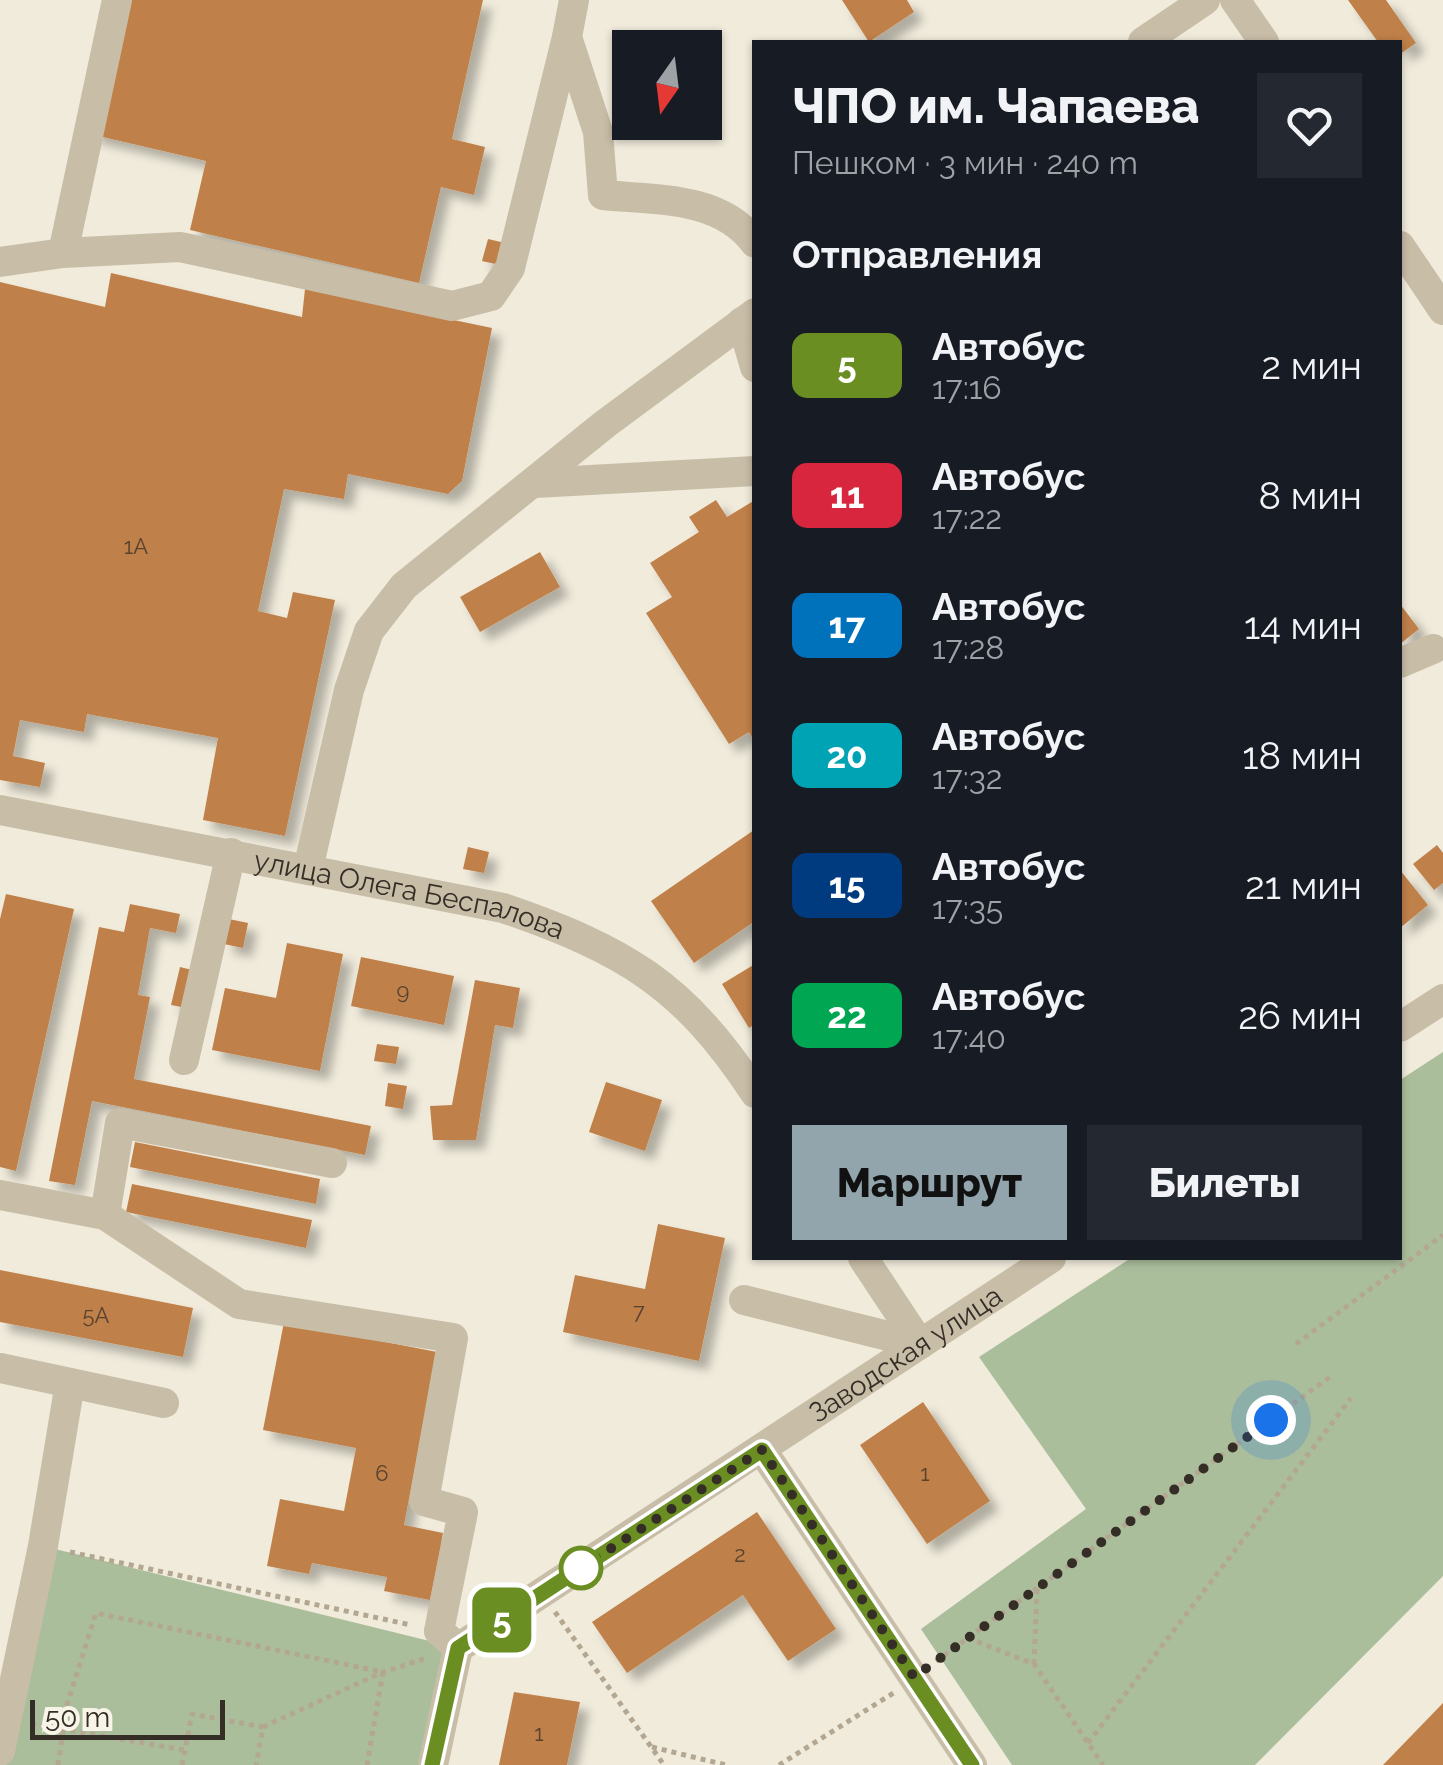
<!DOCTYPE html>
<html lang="ru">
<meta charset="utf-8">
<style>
body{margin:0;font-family:Raleway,sans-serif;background:#242831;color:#f1f3f6;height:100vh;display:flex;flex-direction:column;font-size:38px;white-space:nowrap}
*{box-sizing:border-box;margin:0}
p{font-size:32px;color:#9ea1a6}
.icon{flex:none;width:55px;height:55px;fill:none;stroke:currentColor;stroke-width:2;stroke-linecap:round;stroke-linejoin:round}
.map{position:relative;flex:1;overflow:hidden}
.details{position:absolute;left:752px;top:40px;width:650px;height:1220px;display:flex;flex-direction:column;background:#171b24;border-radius:0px;box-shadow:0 2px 8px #0004}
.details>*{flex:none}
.badge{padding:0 20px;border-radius:15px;font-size:35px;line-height:65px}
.needle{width:65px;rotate:194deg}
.fabs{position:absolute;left:612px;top:30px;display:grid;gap:20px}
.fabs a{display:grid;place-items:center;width:110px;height:110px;border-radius:0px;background:#171b24;box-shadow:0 2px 8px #0004;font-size:50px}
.scale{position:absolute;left:30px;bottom:25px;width:195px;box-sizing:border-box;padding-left:10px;border:5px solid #352e27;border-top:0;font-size:28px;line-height:35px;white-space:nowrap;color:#352e27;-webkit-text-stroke:8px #f8f4e7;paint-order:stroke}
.you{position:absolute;width:50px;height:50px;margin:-25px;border:8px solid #fff;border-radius:50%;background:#1a73e8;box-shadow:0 0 0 15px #1a73e833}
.map>.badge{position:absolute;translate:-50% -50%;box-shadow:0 0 0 5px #fff}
h2{padding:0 40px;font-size:38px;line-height:90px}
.round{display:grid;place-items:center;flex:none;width:105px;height:105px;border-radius:0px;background:#242831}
.overview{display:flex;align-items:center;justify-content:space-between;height:170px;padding:0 40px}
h1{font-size:48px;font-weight:800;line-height:75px}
.action{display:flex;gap:20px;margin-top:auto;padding:20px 40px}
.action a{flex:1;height:115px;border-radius:0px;background:#92a5ad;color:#111;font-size:40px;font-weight:800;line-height:115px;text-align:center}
.action a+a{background:#242831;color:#f1f3f6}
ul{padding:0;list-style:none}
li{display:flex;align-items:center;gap:30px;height:130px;padding:0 40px}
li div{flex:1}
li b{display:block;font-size:38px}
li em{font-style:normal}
li .badge{min-width:110px;font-weight:700;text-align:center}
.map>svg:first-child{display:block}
.green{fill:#abbe9c}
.building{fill:#c08049;filter:url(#shadow)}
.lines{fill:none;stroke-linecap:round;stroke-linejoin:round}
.path{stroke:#b3a792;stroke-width:5;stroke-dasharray:5 5;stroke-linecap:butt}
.minor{stroke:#c8bda7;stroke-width:30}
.line-casing{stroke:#fff;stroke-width:22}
.line{stroke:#6b8e23;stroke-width:15}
.walk{stroke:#352e27;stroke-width:10;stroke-dasharray:0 18}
.stop-dot{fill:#fff;stroke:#6b8e23;stroke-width:5}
.labels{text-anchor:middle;stroke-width:8;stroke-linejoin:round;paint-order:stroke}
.number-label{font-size:22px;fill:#584230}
.street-label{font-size:28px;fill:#352e27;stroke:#f8f4e7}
</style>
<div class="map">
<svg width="1443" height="1765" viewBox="0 0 1443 1765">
<defs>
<filter id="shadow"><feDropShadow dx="9" dy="9" stdDeviation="5" flood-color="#0004"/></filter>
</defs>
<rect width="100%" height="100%" fill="#f0ebdb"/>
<!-- green -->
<g class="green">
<path d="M1443 1052V1576L1255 1765H1012L921 1629 1086 1509 979 1357 1131 1258H1400V1080Z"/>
<path d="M43 1546 458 1648 433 1765H0Z"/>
</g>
<!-- building -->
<g class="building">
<path d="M121 0H483L452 139 485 147 474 195 441 187 419 283 190 230 206 161 90 134Z"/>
<path d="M842 0H907L914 12 869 42Z"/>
<path d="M1348 0H1386L1416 43 1400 54V42H1378Z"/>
<path d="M488 239 505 243 500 265 482 261Z"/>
<path d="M111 273 302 317 305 289 492 328 462 481 448 494 348 474 344 499 284 489 258 611 287 618 293 592 335 600 285 836 203 820 218 738 87 714 84 732 20 720 13 756 45 763 40 787 0 780V282L105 307Z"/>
<path d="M716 500 727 517 755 500V742L749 732 729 744 646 613 672 597 650 563 699 532 689 517Z"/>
<path d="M540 552 560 587 480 632 460 597Z"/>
<path d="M1400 604 1419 629 1400 644Z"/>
<path d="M754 830 755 921 694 963 651 901Z"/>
<path d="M1437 845 1443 853V883L1434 890 1413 864Z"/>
<path d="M468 847 489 852 484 873 463 869Z"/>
<path d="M1400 870 1428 905 1400 928Z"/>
<path d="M6 894 74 909 16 1171 0 1167V919Z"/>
<path d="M130 904 180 914 176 933 150 928 138 995 150 997 134 1079 371 1126 365 1155 92 1101 75 1185 49 1181 99 927 124 932Z"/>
<path d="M229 919 248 923 243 948 224 944Z"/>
<path d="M287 943 343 954 320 1071 212 1050 225 988 276 998Z"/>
<path d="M361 957 454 976 444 1025 351 1006Z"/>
<path d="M755 964V1024L749 1028 722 984Z"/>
<path d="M180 967 200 972 192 1009 171 1005Z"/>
<path d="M475 980 520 988 513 1028 495 1025 476 1140H433L430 1106 452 1105Z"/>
<path d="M377 1044 399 1047 396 1064 374 1061Z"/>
<path d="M606 1082 662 1100 645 1151 589 1132Z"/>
<path d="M388 1083 407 1086 403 1109 385 1106Z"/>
<path d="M135 1142 320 1179 316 1204 130 1167Z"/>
<path d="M132 1184 312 1220 306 1248 126 1212Z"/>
<path d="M658 1224 725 1238 699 1361 563 1332 575 1275 645 1289Z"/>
<path d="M0 1270 193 1308 183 1357 0 1322Z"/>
<path d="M284 1322 437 1352 404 1525 443 1533 430 1600 384 1591 387 1577 312 1563 309 1574 267 1566 280 1499 344 1511 356 1448 263 1430Z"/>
<path d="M923 1402 990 1501 927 1544 860 1445Z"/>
<path d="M757 1512 836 1629 788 1661 743 1595 627 1673 592 1622Z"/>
<path d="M514 1692 580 1702 567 1765H499Z"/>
<path d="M1443 1703V1765H1383Z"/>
</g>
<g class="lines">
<!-- path -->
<g class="path">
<path d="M1296 1344 1443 1235"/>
<path d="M70 1552 411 1625"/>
<path d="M555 1612 664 1765"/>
<path d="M968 1638 1034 1664 1103 1765"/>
<path d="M936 1661 1330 1377"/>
<path d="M1034 1664 1037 1589"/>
<path d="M31 1724 185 1750"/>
<path d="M263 1727 383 1672 427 1658"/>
<path d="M1088 1743 1351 1398"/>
<path d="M652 1747 726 1765"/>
<path d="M58 1765 67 1705 96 1613 383 1672 367 1765"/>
<path d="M182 1765 192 1714 263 1727 256 1765"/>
<path d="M779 1765 895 1692"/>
</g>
<!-- minor -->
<g class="minor">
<path d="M574 0 567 37 598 132 603 195C656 200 721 196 755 243"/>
<path d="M1235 0 1264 42"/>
<path d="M1143 42 1205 0"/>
<path d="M1400 246 1443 310"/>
<path d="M63 253 180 247 452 306 491 296 510 268 567 37"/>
<path d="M0 262 63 253 117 0"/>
<path d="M742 322 755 367"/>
<path d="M535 483 755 471"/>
<path d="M1400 663 1433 649"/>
<path id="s1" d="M0 810 503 908C625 950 683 984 755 1093"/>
<path d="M308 869 349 690 369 631 404 586 605 424 755 313"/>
<path d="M1400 1027 1443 999"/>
<path d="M184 1060 231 853"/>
<path d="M0 1195 105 1215 120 1123 332 1163"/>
<path d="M105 1215 239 1304 453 1338 424 1501 463 1512 439 1631 458 1648"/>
<path d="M863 1258 920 1344"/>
<path d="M744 1300 920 1344"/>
<path d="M0 1368 164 1403"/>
<path d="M762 1450 972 1765"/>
<path d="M0 1751 43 1546 70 1383"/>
<path id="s2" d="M433 1765 458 1648 1051 1258"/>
</g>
</g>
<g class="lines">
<!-- line casing -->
<g class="line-casing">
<path id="line" d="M432 1765 458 1648 762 1450 972 1765"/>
</g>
<!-- line -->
<use href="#line" class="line"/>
<!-- walk -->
<path class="walk" d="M581 1568 762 1450 914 1677 1271 1420"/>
</g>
<!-- markers -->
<circle class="stop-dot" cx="581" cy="1568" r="20"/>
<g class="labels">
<!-- number labels -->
<g class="number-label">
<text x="136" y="554">1А</text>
<text x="403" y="999">9</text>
<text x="639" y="1319">7</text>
<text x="96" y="1323">5А</text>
<text x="382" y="1481">6</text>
<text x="925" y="1481">1</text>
<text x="740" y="1562">2</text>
<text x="539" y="1741">1</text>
</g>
<!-- street labels -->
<g class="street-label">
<text dy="10" stroke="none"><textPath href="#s1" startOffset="418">улица Олега Беспалова</textPath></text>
<text dy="10" stroke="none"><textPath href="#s2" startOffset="655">Заводская улица</textPath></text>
</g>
</g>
</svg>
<div class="fabs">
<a><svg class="needle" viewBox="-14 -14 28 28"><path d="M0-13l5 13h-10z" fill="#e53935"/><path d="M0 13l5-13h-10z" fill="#9ea1a6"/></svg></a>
</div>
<div class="scale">50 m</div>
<div class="you" style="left:1271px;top:1420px"></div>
<b class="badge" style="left:502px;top:1620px;background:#6b8e23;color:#fff">5</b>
<section class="details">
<div class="overview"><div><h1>ЧПО им. Чапаева</h1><p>Пешком · 3 мин · 240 m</p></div><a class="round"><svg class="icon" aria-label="heart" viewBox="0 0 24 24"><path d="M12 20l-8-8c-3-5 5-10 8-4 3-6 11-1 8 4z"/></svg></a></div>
<h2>Отправления</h2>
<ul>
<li><span class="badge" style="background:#6b8e23;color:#fff">5</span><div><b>Автобус</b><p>17:16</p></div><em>2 мин</em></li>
<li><span class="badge" style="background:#d7263d;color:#fff">11</span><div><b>Автобус</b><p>17:22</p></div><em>8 мин</em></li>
<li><span class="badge" style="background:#0072bc;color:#fff">17</span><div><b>Автобус</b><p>17:28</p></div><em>14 мин</em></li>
<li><span class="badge" style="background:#00a3b4;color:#fff">20</span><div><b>Автобус</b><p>17:32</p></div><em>18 мин</em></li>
<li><span class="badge" style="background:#003b80;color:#fff">15</span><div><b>Автобус</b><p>17:35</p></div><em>21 мин</em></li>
<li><span class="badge" style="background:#00a651;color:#fff">22</span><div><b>Автобус</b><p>17:40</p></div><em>26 мин</em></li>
</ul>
<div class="action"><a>Маршрут</a><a>Билеты</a></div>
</section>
</div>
